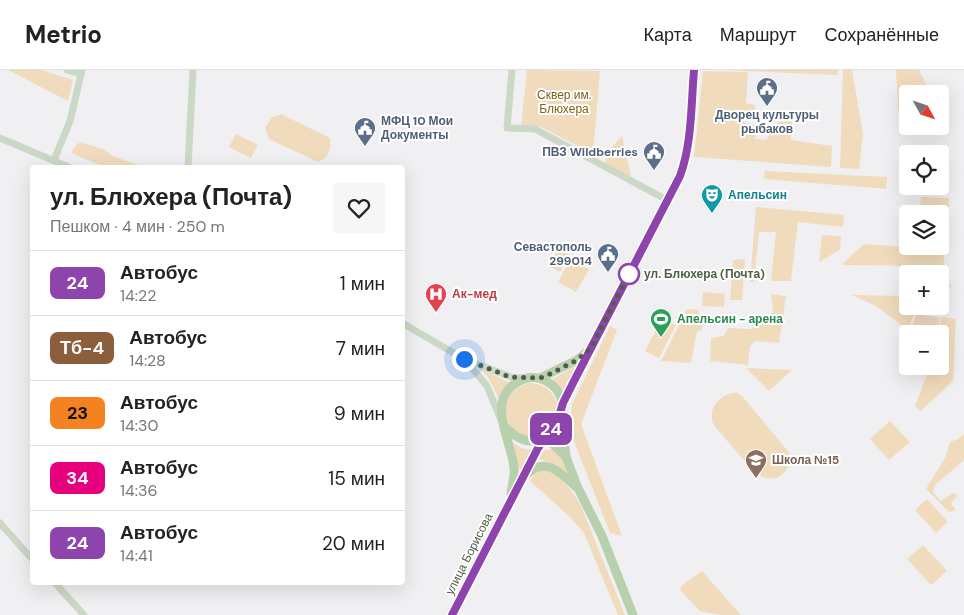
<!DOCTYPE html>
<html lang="ru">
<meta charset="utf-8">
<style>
body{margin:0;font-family:"DM Sans",sans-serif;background:#f6f6f6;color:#222;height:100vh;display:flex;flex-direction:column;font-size:19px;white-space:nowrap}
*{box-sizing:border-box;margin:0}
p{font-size:16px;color:#767676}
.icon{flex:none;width:28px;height:28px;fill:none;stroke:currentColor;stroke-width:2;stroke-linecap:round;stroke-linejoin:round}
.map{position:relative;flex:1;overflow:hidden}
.details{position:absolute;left:30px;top:95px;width:375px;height:420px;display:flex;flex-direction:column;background:#fff;border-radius:5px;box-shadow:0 5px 20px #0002}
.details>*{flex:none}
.badge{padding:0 10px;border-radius:8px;font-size:18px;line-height:32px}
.needle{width:32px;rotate:130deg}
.fabs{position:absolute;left:899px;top:15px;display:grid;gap:10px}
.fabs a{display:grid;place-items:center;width:50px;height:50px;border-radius:5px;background:#fff;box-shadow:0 5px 20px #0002;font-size:25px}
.you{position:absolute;width:25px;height:25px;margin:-12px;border:4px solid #fff;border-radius:50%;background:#1a73e8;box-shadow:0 0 0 8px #1a73e833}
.map>.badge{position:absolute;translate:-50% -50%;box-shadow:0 0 0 2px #fff}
.round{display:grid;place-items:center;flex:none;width:52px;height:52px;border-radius:5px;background:#f6f6f6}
.head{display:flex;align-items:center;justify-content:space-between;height:85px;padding:0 20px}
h1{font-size:24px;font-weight:800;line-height:38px}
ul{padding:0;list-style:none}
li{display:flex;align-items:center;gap:15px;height:65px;padding:0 20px;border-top:1px solid #e0e0e0}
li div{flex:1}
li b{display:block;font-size:19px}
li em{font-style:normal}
li .badge{min-width:55px;font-weight:700;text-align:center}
header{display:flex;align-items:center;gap:30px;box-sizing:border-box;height:70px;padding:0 25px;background:#fff;border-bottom:1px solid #e0e0e0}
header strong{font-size:24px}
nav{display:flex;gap:28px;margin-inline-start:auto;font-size:18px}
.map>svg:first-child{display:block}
.green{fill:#f1dbbd}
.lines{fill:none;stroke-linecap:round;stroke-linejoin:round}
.minor{stroke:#ccd8c6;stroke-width:7}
.major{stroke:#b9d0af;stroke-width:9}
.line-casing{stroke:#fff;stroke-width:11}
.line{stroke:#8e44ad;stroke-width:8}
.walk{stroke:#4f5e47;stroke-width:5;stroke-dasharray:0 9}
.stop-dot{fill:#fff;stroke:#8e44ad;stroke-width:2.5}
.labels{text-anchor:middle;stroke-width:4;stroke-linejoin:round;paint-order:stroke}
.park-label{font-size:12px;fill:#846113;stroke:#fff}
.service-label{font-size:12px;font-weight:bold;fill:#4e5e75;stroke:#fff;text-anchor:end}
.culture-label{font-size:12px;font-weight:bold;fill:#0d838f;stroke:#fff;text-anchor:start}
.stop-label{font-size:12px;font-weight:bold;fill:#4f5e47;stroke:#fff;text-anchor:start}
.health-label{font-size:12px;font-weight:bold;fill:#be3a42;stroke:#fff;text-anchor:start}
.leisure-label{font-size:12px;font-weight:bold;fill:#27864d;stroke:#fff;text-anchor:start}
.education-label{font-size:12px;font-weight:bold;fill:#785e54;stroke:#fff;text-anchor:start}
.street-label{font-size:12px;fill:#4f5e47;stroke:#fff}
</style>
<header>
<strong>Metrio</strong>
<nav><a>Карта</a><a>Маршрут</a><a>Сохранённые</a></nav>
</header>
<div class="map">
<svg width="964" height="545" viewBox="0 0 964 545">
<rect width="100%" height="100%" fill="#f0f0f2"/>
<!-- green -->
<g class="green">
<path d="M8 0H42L73 10 68 31Z"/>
<path d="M527 0 600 1 593 84 541 57 521 55Z"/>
<path d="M722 0H838V5Z"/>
<path d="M843 0H852L863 64 859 99 840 98Z"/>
<path d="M896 0H919L929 21 908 24 907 34 898 40Z"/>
<path d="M703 1 748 2 746 33 755 35V42L746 41 744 53 758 55 755 69 766 70 769 65 774 66 777 52 792 51 791 70 832 76 831 97 694 87Z"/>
<path d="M281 44 330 68C331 80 330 86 318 92L269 69 265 58 272 47Z"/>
<path d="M236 64 258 75 251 88 229 77Z"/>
<path d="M622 66 631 106 630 107 605 95C604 85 615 73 622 66Z"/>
<path d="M81 72 105 80 112 86 136 94 140 97H105L73 84 71 82 77 74Z"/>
<path d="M765 101 887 107 886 119 764 109Z"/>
<path d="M921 127 949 128 948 147H940V144H919Z"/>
<path d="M756 137 844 145 843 157 798 152 791 211H771L776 162H759L754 212H750Z"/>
<path d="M822 165 841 166 840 180 819 192Z"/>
<path d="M864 174 944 180V206L952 217 940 216V204H925V196L841 195Z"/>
<path d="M558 179 569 184 560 202 549 196Z"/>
<path d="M570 189 589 199 576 222 558 212Z"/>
<path d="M745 189 742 230H730L733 190Z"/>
<path d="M703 222 725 224 724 237 702 236Z"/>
<path d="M771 224 786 226 779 273 756 271 750 276 748 295 710 291 711 268 724 266 728 258 751 259 756 254V248L766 250 773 241Z"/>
<path d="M852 225 907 226 908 236H939L937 245 915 241 908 260 876 236Z"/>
<path d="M687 239 699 240 698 250 702 251V260L697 261 691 293 661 291Z"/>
<path d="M916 244 940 248 936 264 911 263Z"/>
<path d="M942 247 956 249 953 311 921 341 915 336 930 296H940V264H938Z"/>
<path d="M662 248 676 255 659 288 645 281Z"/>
<path d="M610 256 617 260 581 354 622 466 610 463 573 369 570 354 572 334Z"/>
<path d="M577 295 564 321 551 310Z"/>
<path d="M478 297 510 313 498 327 488 307Z"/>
<path d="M746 298 792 300 769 321Z"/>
<path d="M529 313C546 314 553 322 559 337L545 363 530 369C525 367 519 365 515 362 511 359 508 354 507 349 502 331 512 318 529 313Z"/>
<path d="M732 323H737L742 326 788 381C793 396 782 412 765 408 755 406 722 364 713 354 708 339 717 327 732 323Z"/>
<path d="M890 351 910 372 889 390 870 369Z"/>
<path d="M964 364V390L935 415 933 422 941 431 953 423 958 425 951 433 956 440 949 442 926 419 945 388 950 372 958 369Z"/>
<path d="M512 372 521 378 533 380 521 404Z"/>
<path d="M552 379 562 389 570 405 557 395 539 389 544 380Z"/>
<path d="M544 400C562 406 572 420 581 436L625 545H618L584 463 570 447 530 411 535 403Z"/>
<path d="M927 429 948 452 936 463 915 440Z"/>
<path d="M923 475 947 501 931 515 907 489Z"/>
<path d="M702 501 741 545H721L700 541 680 520 682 515Z"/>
</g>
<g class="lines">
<!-- minor -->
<g class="minor">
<path d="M67 0 81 4"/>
<path d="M512 0 507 58 535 59 667 130"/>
<path d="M0 68 71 98"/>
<path d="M54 90 70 51 82 0"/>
<path d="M188 98 193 0"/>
<path d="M402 253 464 289 511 307 524 308"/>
<path d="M466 291 487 316 501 350"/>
<path d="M0 453 32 489"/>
<path d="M54 512 84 545"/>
</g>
<!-- major -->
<g class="major">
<path d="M540 308 577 290 587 282"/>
<path d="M504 356C516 368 526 374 544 370"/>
<path d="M544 370 553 374 566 387"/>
<path d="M527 404C546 386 561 403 576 417"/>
<path d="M511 424C512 415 515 406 514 397 511 370 485 330 518 312 526 307 535 306 544 310 555 315 559 322 563 333"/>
<path d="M452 545 538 378 560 343"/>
<path d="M633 545 602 466 578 418 566 387 561 343 563 333 574 311 679 106C692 73 691 36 694 0"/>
</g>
</g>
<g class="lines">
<!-- line casing -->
<g class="line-casing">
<path id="line" d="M452 545 538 378 560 343 563 333 574 311 680 106C692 73 691 36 694 0"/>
</g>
<!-- line -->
<use href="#line" class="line"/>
<!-- walk -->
<path class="walk" d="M464 289 510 307 540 308 546 306 577 290 591 278 629 204"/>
</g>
<!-- icons -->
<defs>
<g id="civic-pin" transform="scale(1.125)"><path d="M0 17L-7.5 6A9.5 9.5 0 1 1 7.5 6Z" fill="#5c6f8a" stroke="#fff"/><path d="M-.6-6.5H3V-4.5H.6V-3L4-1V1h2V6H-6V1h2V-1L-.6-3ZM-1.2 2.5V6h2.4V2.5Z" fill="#fff"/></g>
<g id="theatre-pin" transform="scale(1.125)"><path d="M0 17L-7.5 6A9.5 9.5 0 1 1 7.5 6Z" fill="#0f9aa8" stroke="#fff"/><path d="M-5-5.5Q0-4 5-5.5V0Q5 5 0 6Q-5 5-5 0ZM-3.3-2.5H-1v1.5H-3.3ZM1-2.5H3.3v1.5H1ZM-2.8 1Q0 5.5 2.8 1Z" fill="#fff"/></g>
<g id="hospital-pin" transform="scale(1.125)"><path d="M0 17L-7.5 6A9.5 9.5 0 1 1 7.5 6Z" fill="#e0444e" stroke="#fff"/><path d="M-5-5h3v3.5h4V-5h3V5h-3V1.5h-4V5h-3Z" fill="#fff"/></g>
<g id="stadium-pin" transform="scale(1.125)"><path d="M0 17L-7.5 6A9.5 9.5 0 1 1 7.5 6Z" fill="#2e9e5b" stroke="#fff"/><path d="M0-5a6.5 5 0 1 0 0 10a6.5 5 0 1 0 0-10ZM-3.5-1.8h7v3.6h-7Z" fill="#fff"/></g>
<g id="school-pin" transform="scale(1.125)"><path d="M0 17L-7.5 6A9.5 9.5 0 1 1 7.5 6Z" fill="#8d6e63" stroke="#fff"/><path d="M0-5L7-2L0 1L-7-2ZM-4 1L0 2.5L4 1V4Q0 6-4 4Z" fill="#fff"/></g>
</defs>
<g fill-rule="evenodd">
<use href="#civic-pin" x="767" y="18"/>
<use href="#civic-pin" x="365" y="58"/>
<use href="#civic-pin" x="654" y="82"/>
<use href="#theatre-pin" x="712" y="125"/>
<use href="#civic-pin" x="608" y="184"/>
<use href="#hospital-pin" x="436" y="224"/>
<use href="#stadium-pin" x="661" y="249"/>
<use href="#school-pin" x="756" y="390"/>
</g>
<!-- markers -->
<circle class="stop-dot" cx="629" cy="204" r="10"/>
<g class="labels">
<!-- park labels -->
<g class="park-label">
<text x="564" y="29">Сквер им.<tspan x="564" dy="14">Блюхера</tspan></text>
</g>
<!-- service labels -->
<g class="service-label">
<text x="767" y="49" text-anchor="middle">Дворец культуры<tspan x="767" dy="14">рыбаков</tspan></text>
<text x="381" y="55" text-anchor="start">МФЦ 10 Мои<tspan x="381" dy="14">Документы</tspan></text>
<text x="638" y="86">ПВЗ Wildberries</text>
<text x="592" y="181">Севастополь<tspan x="592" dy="14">299014</tspan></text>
</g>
<!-- culture labels -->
<g class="culture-label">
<text x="728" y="129">Апельсин</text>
</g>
<!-- stop labels -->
<g class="stop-label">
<text x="644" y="208">ул. Блюхера (Почта)</text>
</g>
<!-- health labels -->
<g class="health-label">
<text x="452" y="228">Ак-мед</text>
</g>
<!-- leisure labels -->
<g class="leisure-label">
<text x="677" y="253">Апельсин - арена</text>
</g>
<!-- education labels -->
<g class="education-label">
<text x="772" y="394">Школа №15</text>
</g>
<!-- street labels -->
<g class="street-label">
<text transform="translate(469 484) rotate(-63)" y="4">улица Борисова</text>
</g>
</g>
</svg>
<div class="fabs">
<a><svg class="needle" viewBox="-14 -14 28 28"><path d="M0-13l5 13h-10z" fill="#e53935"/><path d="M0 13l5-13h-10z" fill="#767676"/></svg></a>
<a><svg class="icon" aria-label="locate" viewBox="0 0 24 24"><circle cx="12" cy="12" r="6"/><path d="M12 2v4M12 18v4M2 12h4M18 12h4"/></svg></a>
<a><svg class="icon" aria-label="layers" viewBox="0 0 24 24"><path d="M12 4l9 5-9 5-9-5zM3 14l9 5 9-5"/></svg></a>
<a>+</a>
<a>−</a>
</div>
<div class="you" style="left:464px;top:289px"></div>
<b class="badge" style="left:551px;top:359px;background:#8e44ad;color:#fff">24</b>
<section class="details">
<div class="head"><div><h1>ул. Блюхера (Почта)</h1><p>Пешком · 4 мин · 250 m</p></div><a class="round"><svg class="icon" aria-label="heart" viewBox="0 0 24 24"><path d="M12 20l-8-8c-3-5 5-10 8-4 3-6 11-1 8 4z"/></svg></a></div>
<ul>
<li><span class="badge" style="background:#8e44ad;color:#fff">24</span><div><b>Автобус</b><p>14:22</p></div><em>1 мин</em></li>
<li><span class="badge" style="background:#8b5e3c;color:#fff">Тб-4</span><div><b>Автобус</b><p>14:28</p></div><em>7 мин</em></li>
<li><span class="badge" style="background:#f58220;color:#111">23</span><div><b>Автобус</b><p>14:30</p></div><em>9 мин</em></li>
<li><span class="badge" style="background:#e6007e;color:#fff">34</span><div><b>Автобус</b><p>14:36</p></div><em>15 мин</em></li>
<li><span class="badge" style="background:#8e44ad;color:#fff">24</span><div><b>Автобус</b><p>14:41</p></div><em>20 мин</em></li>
</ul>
</section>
</div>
